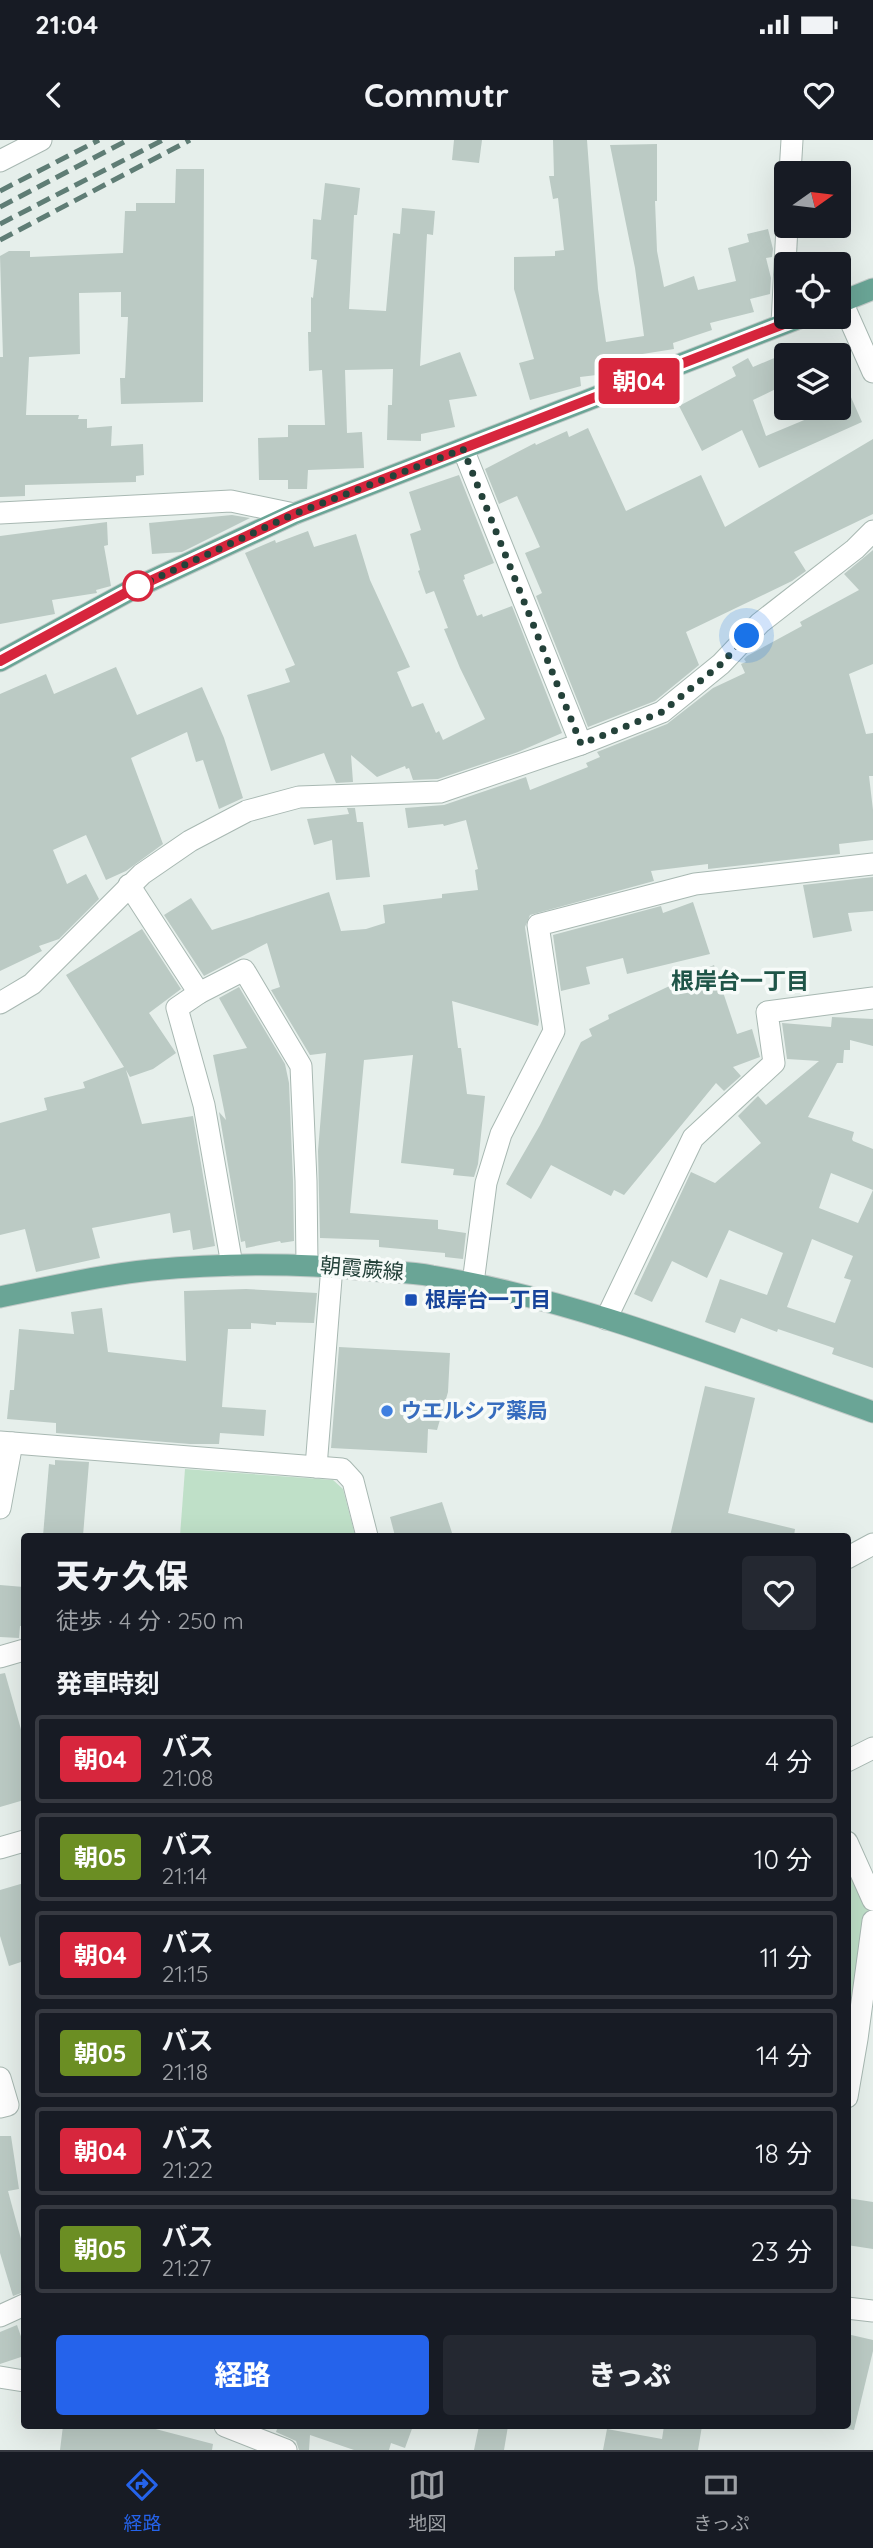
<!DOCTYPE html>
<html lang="ja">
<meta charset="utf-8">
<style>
body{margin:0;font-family:Quicksand,"Noto Sans JP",sans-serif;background:#242831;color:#f1f3f6;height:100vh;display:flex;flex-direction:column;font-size:26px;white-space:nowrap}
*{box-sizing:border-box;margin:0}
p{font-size:23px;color:#9ea1a6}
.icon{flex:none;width:38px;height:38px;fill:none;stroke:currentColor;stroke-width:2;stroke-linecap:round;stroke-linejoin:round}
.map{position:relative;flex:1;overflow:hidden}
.side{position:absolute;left:21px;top:1393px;width:830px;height:896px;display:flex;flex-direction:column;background:#171b24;border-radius:7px;box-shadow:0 7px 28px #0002}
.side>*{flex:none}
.badge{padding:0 14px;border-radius:5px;font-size:24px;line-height:46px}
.needle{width:46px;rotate:76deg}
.tools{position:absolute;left:774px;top:21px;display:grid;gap:14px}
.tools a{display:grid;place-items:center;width:77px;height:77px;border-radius:7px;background:#171b24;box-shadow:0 7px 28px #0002;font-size:35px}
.you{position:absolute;width:35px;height:35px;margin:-18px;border:5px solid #fff;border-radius:50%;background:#1a73e8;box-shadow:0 0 0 10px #1a73e833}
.map>.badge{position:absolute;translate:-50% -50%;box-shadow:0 0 0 4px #fff}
h2{padding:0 35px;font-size:26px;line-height:63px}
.round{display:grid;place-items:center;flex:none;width:74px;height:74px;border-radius:7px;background:#242831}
.head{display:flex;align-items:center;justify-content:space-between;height:119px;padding:0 35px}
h1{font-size:33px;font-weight:800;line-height:52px}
.button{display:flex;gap:14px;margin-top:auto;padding:14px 35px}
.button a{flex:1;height:80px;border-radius:7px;background:#2563eb;color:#fff;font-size:28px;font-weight:800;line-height:80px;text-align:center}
.button a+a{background:#242831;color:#f1f3f6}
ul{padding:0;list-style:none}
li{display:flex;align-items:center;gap:21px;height:88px;margin:0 14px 10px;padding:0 21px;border:4px solid #363941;border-radius:7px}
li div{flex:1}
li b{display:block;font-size:26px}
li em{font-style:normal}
li .badge{min-width:77px;font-weight:700;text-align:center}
.status{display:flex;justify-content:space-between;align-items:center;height:49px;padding:0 35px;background:#171b24;direction:ltr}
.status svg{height:19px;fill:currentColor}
header{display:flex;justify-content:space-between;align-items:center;height:91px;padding:0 35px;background:#171b24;font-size:32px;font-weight:800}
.tab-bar{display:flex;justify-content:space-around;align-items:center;height:98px;border-top:2px solid #363941;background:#171b24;font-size:19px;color:#9ea1a6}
.tab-bar a{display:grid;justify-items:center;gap:4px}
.tab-bar .active{color:#2563eb}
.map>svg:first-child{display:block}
.green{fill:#bfe0c8}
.building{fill:#bbcac4;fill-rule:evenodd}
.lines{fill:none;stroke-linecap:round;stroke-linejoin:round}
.minor-casing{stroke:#a8b8b2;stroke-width:23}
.major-casing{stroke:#c2cac8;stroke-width:23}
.minor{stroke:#fff;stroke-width:21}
.major{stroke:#6aa596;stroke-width:21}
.rail{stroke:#5f7d75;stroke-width:5;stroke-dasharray:14 7;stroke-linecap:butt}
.line-casing{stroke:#fff;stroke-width:16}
.line{stroke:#d7263d;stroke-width:10}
.walk{stroke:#24423a;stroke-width:7;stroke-dasharray:0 12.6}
.stop-dot{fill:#fff;stroke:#d7263d;stroke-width:3.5}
.transit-dot{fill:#1a4fb4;stroke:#f7fbf9;stroke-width:2.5}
.shop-dot{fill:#3f7fe0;stroke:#f7fbf9;stroke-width:2.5}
.labels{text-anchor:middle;stroke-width:7;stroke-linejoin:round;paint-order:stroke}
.street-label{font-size:21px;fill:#24423a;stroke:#f7fbf9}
.transit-label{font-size:21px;font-weight:bold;fill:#164399;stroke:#f7fbf9;text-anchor:start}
.shop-label{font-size:21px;font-weight:bold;fill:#366cbe;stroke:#f7fbf9;text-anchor:start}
.neighbourhood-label{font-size:23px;font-weight:bold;fill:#1f5548;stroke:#f7fbf9}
</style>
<div class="status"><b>21:04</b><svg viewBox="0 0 49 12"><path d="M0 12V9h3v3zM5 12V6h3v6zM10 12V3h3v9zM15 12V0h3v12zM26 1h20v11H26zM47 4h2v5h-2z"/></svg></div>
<header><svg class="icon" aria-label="back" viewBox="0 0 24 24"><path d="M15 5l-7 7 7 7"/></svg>Commutr<svg class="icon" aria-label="heart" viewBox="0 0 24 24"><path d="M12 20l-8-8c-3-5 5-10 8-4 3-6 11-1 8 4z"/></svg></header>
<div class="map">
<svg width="873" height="2310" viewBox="0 0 873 2310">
<rect width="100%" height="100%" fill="#e6efeb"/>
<!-- green -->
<g class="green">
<path d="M185 1329 333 1340 343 1349 355 1395 180 1396Z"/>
<path d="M847 1722 867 1766 869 1776 852 1879 847 1884Z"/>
</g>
<!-- building -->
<g class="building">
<path d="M454 0H482L479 23 452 20Z"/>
<path d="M553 0H587L598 149 606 202 644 196 635 128 610 5 657 4V61H655L657 111 664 147 694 136 698 150 736 141 728 108 749 102 747 94 768 89 773 109 772 117 766 118 771 138 770 154 750 159 754 172 710 183 712 190 673 203 674 209 611 219 613 233 580 237 581 246 530 260 519 223 534 219 514 149V117L555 116V111L564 110 558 58 553 59 549 36H554Z"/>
<path d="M176 29H204L203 262 121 264 120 238H125L128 177H121V152L79 153 80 214 29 217 26 275H79L78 279H87V288L112 286 111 306 143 304 144 335 136 336V342L25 345V356L0 357V217H3L0 116 9 111H30V117L123 113 125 71H136V63H175Z"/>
<path d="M325 43 360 48 357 75H354L349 169 386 171 393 93 400 94 402 68 435 71 433 95 427 94 420 226 460 212 477 256 449 260 455 287 421 294V301L387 300 388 265H392L393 229 345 230 347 293 362 292 364 328 308 330 307 349H288V340H259L258 298 288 297V285H325L322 230 309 231 308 192H311V157L313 158 317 120 311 119 313 79 321 80Z"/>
<path d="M786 213V244L753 260 766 296 809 278 804 268H838V228L862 282 759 328 742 290 702 311 679 266 736 236 732 227 748 218 753 227Z"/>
<path d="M588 288 626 371 701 335 725 387 873 299V374L794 412 806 431 792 441 686 492 699 525 655 561 588 587 536 456 542 453 525 413 540 407 517 356 499 364 485 329 535 303 536 305 567 291 569 297Z"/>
<path d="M459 335 494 423 464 435 465 439 463 440 477 476 482 474 483 477 512 466 562 593 518 612 438 639 413 640 409 628 406 629 405 626 377 637 351 615 353 642 336 643 324 613 271 631 247 555 290 542 285 529 295 525 245 413 275 400 276 403 308 391 314 407 356 394 370 440 410 527 397 532 412 567 423 563 436 593 439 591 443 600 485 579 460 528 444 489 448 488 434 451 426 454 418 431 420 430 410 394 421 390 409 352Z"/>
<path d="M232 375 250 378 182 412 152 414 149 383Z"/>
<path d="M107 382 108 405 104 406 111 446 96 450 97 453 52 460 55 474 0 484V396Z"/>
<path d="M873 410V524L849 534 866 594 873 593V636H869L873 670V700L839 704 840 714 708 729V724L651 731 654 741 530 775 525 787 539 881 538 886 452 861 458 908H461L467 954 485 956 478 1024 474 1037 453 1035 454 1029 401 1023 413 915 364 920 350 1073 438 1080V1089L466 1093 463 1119 445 1117V1113L379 1107V1100L320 1098 318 1011 326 913 310 915 271 850 280 847 267 803 204 836 164 775 191 758 212 790 329 752 341 791 366 789 385 783 383 765 442 758V754L478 750 475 730 478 729 466 680 444 686 443 684 408 688 405 668 444 665 526 637 530 650 588 627 586 623 600 617 597 612 667 584 713 548 745 533 741 524 746 522 744 519 747 516 802 486 800 482 859 450 844 434Z"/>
<path d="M116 527 137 575 202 547 224 598 243 658 219 669 203 620 196 622 187 592 131 618 163 704 126 731 106 740 86 695 53 710 67 744 86 734 99 759 59 799 39 806 42 811 0 831V554L46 534 54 554Z"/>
<path d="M347 668H355L357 682H363L370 737 336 740 332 700 314 705 307 679 349 674Z"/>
<path d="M873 737V771L848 773 852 791 813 798 803 745Z"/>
<path d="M693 762 710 814 627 834 623 818 586 827 590 844 561 851 553 795 661 766 663 773Z"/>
<path d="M142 789 181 849 149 873 176 913 153 929 130 937 126 930 142 984 193 976 215 1106 193 1110 190 1090 173 1093 170 1073 92 1088 100 1118 36 1132 25 1089 0 1095V983L47 970 44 958 85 948 83 942 124 927 66 835Z"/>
<path d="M714 825 737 894 752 889 760 917 733 927 741 936 724 951 716 943 624 1055 614 1050 611 1056 551 1025 531 1059 506 1044 540 985 581 902 592 896 589 889 609 879 608 875Z"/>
<path d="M239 847 285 924 289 943 293 1041 294 1101 281 1103 280 1101 246 1108 245 1101 241 1102 219 972 226 980 213 915 247 908 219 858Z"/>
<path d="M832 877 873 879V906L850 900V910H844L843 923H837L808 977 854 992 852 999 853 1001 873 1009V1228L832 1214 834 1208 778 1189 777 1192 741 1178 735 1193 705 1182 720 1139 767 1155 783 1113 729 1090 707 1138 672 1121 652 1162 634 1154 691 1032 715 1043 761 1003 738 976 758 956 766 965 819 921 787 919 782 883 831 887ZM831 1033 873 1050 858 1083 819 1068ZM812 1099 853 1116 844 1138 851 1140 835 1183 787 1167Z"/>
<path d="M246 1149 317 1153 314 1183 276 1182V1185L251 1183V1189H228L222 1267 266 1270 264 1296 220 1293 219 1304H190L56 1293V1283L7 1279 10 1250H14L19 1189 74 1194 71 1172 102 1168 108 1212 186 1221 184 1151Z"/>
<path d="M339 1207 450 1213 448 1252 437 1290 428 1289 427 1313 331 1308Z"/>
<path d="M705 1246 755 1258 728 1373 795 1389 794 1396H670Z"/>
<path d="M55 1320 89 1322 83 1396H43L49 1324 55 1325Z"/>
<path d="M442 1362 453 1396H395L390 1377Z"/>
<path d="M0 1445 24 1447V1486H20L19 1498 0 1497Z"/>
<path d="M5 1533 24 1600V1660L0 1667V1534Z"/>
<path d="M24 1743V1821L9 1826 0 1796V1750Z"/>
<path d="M0 1996H11L19 2049 8 2051 24 2110V2152L13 2156 0 2113Z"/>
<path d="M847 2058 873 2062V2109L847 2105Z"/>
<path d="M17 2185 24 2205V2216L0 2224V2192Z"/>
<path d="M847 2194 873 2200V2211L854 2290 847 2289Z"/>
<path d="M63 2286 112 2288V2286H144L213 2304 212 2310H60Z"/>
<path d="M278 2286H413L405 2308 391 2303 389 2310H354L310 2295 309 2310H299L296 2301 276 2292Z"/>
<path d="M479 2286H508L504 2310H474Z"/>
<path d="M664 2286H702L698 2310H603L607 2289 662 2299Z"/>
</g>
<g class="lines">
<!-- minor casing -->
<g class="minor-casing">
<g id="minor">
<path d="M0 21 41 0"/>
<path d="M790 33 792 0"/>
<path d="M842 162 873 232"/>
<path d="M782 184 787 86"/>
<path d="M463 309 581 604"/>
<path d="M0 373 231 361 294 374"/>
<path d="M129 745 199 853 244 830 301 926 306 1041 307 1124"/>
<path d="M199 853 177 868 204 965 232 1125"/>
<path d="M0 863 32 844 142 734 190 701 247 671 299 657 440 652 581 604 662 572 721 524 760 483 855 409 873 391"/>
<path d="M473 1143 486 1043 501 994 554 891 538 785 695 744 873 724"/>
<path d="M606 1179 693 998 774 923 767 872 873 858"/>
<path d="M0 1302 342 1329 353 1341 367 1396"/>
<path d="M316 1327 332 1126"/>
<path d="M0 1368 12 1303"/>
<path d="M847 1418 873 1404"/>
<path d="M0 1517 24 1510"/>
<path d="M847 1621 873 1608"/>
<path d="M847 1702 873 1760"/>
<path d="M0 1708 24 1701"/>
<path d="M0 1938 8 1965 0 1967"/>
<path d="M847 1957 857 1899 873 1781"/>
<path d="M847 2168 873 2171"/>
<path d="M0 2176 24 2165"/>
<path d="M0 2237 24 2241"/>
<path d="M225 2286 286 2310"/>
</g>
</g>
<!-- major casing -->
<g class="major-casing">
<g id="major">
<path d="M838 163 873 149"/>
<path d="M0 521 133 449 294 374 802 177"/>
<path d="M0 1157C50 1147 101 1135 151 1130 224 1123 296 1123 369 1130 390 1132 411 1132 432 1136 584 1161 729 1222 873 1272"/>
</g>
</g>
<!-- minor -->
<use href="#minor" class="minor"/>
<!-- major -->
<use href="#major" class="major"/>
<!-- rail -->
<g class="rail">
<path d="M0 51 99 0"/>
<path d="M0 67 128 0"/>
<path d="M0 84 163 0"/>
<path d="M0 100 190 0"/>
</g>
</g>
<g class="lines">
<!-- line casing -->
<g class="line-casing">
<path id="line" d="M0 521 133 449 294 374 802 177"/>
</g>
<!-- line -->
<use href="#line" class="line"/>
<!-- walk -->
<path class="walk" d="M138 446 133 449 294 374 463 309 581 604 662 572 721 524 747 496"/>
</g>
<!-- markers -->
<circle class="stop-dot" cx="138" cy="446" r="14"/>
<rect class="transit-dot" x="404" y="1153" width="14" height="14" rx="3.5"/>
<circle class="shop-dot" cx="387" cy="1271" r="7"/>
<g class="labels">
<!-- street labels -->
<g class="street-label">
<text transform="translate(362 1129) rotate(5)" y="7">朝霞蕨線</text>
</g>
<!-- transit labels -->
<g class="transit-label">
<text x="425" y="1167">根岸台一丁目</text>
</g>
<!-- shop labels -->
<g class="shop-label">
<text x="401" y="1278">ウエルシア薬局</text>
</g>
<!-- neighbourhood labels -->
<g class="neighbourhood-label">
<text x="740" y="849">根岸台一丁目</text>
</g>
</g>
</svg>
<div class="tools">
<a><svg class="needle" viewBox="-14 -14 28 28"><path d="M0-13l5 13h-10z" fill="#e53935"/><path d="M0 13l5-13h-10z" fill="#9ea1a6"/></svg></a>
<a><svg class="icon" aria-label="locate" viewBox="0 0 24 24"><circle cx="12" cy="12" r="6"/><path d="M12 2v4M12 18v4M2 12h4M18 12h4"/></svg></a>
<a><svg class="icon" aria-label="layers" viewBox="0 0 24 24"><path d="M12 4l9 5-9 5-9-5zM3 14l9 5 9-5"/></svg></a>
</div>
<div class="you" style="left:747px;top:496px"></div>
<b class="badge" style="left:639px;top:241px;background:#d7263d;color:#fff">朝04</b>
<section class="side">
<div class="head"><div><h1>天ヶ久保</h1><p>徒歩 · 4 分 · 250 m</p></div><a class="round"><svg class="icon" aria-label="heart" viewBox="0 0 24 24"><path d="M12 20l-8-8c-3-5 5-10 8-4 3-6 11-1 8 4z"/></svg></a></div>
<h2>発車時刻</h2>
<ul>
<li><span class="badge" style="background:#d7263d;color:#fff">朝04</span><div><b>バス</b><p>21:08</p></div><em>4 分</em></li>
<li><span class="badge" style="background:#6b8e23;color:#fff">朝05</span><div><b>バス</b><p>21:14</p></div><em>10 分</em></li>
<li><span class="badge" style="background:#d7263d;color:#fff">朝04</span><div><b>バス</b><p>21:15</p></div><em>11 分</em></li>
<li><span class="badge" style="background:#6b8e23;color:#fff">朝05</span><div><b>バス</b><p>21:18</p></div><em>14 分</em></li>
<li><span class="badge" style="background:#d7263d;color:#fff">朝04</span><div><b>バス</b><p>21:22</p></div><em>18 分</em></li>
<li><span class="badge" style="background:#6b8e23;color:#fff">朝05</span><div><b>バス</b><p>21:27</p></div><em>23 分</em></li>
</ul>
<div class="button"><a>経路</a><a>きっぷ</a></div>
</section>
</div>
<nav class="tab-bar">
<a class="active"><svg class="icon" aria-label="directions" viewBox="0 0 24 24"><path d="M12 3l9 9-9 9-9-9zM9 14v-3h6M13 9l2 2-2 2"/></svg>経路</a>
<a><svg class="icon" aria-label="map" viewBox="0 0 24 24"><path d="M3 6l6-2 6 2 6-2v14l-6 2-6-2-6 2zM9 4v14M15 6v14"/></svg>地図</a>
<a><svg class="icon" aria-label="tickets" viewBox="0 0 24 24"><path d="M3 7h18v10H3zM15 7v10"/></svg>きっぷ</a>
</nav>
